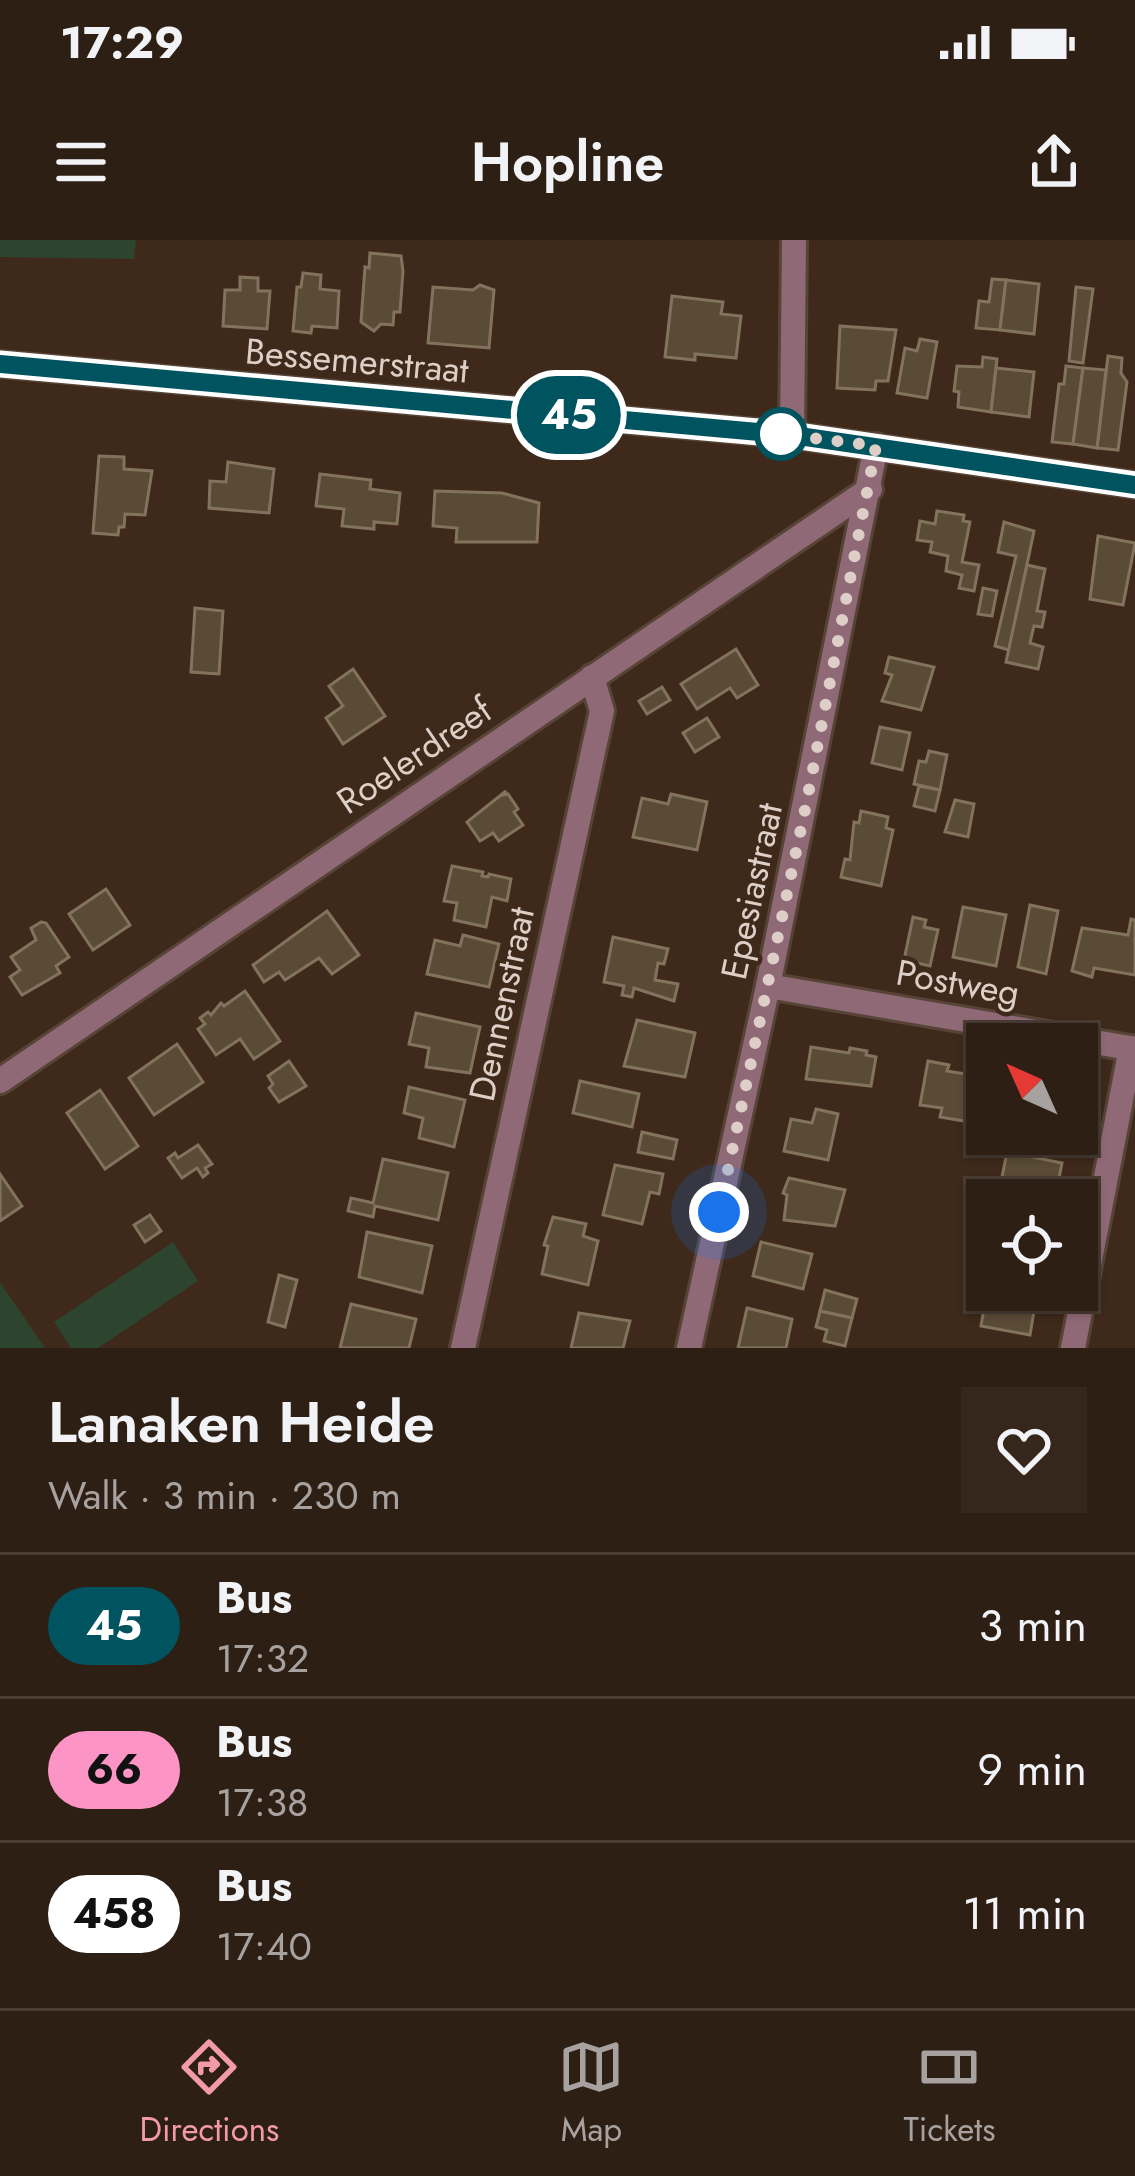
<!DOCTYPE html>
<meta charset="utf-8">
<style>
body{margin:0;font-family:Jost,sans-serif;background:#36271d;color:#f1f3f6;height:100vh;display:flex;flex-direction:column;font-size:45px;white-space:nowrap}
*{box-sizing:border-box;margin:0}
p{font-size:39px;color:#a7a2a0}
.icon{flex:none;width:66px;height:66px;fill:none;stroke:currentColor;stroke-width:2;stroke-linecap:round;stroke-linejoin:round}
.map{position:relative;height:1108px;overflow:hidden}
.sheet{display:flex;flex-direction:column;background:#2e1f14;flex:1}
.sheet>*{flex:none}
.badge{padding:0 24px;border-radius:39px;font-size:42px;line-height:78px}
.needle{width:78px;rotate:315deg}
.buttons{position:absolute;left:966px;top:783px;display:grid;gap:24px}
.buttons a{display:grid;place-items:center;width:132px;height:132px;border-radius:0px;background:#2e1f14;box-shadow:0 3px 9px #0004,0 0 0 3px #493d34;font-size:60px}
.you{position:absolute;width:60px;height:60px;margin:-30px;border:9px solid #fff;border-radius:50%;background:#1a73e8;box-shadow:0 0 0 18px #1a73e833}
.map>.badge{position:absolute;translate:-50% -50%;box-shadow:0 0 0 6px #fff}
.round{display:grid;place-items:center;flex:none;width:126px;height:126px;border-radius:0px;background:#36271d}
.head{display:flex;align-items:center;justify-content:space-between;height:204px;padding:0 48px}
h1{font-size:57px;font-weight:600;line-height:90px}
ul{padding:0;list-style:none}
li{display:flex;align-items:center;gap:36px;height:144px;padding:0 48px;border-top:3px solid #493d34}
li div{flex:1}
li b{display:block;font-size:45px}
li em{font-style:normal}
li .badge{min-width:132px;font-weight:700;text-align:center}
.status{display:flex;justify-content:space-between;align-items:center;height:84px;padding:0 60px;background:#2e1f14;direction:ltr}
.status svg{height:33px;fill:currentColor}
header{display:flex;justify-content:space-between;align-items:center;height:156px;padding:0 48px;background:#2e1f14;font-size:54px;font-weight:600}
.dock{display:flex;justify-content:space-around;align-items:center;height:168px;border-top:3px solid #493d34;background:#2e1f14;font-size:33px;color:#a7a2a0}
.dock a{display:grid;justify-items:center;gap:6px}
.dock .current{color:#f39aaa}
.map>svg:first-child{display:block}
.green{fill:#2d442e}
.building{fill:#5a4b36;stroke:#83735c;stroke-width:3}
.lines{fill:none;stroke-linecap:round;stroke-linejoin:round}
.street-casing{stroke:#574437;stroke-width:30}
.street{stroke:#906977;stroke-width:24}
.line-casing{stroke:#fff;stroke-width:27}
.line{stroke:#005460;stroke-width:18}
.walk{stroke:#ddcfc7;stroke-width:12;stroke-dasharray:0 21.6}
.stop-dot{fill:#fff;stroke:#005460;stroke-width:6}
.labels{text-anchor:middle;stroke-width:9;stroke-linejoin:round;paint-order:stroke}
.street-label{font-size:36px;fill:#ddcfc7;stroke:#3e291b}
</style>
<div class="status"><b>17:29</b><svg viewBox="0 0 49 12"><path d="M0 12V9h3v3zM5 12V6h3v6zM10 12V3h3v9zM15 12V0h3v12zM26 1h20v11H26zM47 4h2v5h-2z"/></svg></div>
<header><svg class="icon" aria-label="menu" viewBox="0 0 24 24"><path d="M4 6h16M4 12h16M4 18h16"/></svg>Hopline<svg class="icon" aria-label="share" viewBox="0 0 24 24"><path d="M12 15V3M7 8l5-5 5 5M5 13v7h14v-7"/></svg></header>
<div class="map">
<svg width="1135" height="1108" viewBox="0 0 1135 1108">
<rect width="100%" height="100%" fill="#3e291b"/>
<!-- green -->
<g class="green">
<path d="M0 0H136L134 19 0 17Z"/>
<path d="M173 1002 198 1041 98 1108H71L54 1082Z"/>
<path d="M0 1042 45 1108H0Z"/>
</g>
<!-- building -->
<g class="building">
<path d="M370 13 401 16 403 31 400 72H394L393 85 381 84 374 91 361 82 365 27 369 28Z"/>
<path d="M303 33 321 35 320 49 339 51 337 88 312 86 311 93 293 91 297 47H301Z"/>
<path d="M240 37 258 38V51H270L267 89 223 86 225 50H240Z"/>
<path d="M992 39 1006 40 1000 90 976 88 979 61 989 62Z"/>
<path d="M1006 40 1039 44 1034 94 1000 90Z"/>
<path d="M480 45 494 50 489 108 428 103 433 47 473 50Z"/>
<path d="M1076 47 1093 49 1083 123 1069 121Z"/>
<path d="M672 56 723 62 721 74 741 76 736 118 695 114V120L665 117Z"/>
<path d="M840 86 896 90 888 141H876L875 150 837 148Z"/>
<path d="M920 99 937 102 927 158 897 153 905 108 917 111Z"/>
<path d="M1108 116 1122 118 1121 133 1127 142 1118 210 1097 208Z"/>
<path d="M983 117 997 119 991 172 958 167 959 152 954 151 957 126 982 127Z"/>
<path d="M1066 126 1083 128 1073 204 1052 202 1059 144H1064Z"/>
<path d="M996 128 1034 132 1029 177 991 172Z"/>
<path d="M1083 128 1106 130 1097 208 1073 204Z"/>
<path d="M99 216 124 217V229L152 231 145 275 125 274 124 287H119L118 295 93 293Z"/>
<path d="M228 222 274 229 269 273 209 268 210 241 226 242Z"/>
<path d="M320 234 371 240 370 249 400 253 397 284 374 282V289L342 286 344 269 316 266Z"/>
<path d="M435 251 502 253 539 263 537 302H456L457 288 433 286Z"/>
<path d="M937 271 964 275 963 281 970 282 962 322 979 325 974 351 959 348 962 335 946 331 948 316 930 312 932 302 917 300 920 281 935 284Z"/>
<path d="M1004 282 1034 291 1009 410 995 406 1016 316 998 312Z"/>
<path d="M1098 296 1135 303 1123 365 1090 359Z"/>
<path d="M1027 325 1045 329 1037 371 1045 372 1042 387 1034 386 1030 403 1043 407 1038 429 1006 422Z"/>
<path d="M983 348 997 351 992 376 978 374Z"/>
<path d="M195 368 223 371 219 434 191 432Z"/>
<path d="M736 409 758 445 737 458 730 448 697 469 681 444Z"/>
<path d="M889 417 934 427 921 470 882 461 892 435 885 433Z"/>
<path d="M353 429 385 476 343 504 326 478 343 466 329 446Z"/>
<path d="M662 447 670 460 647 474 639 461Z"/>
<path d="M707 478 719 497 695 512 683 493Z"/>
<path d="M880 487 910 493 902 530 872 523Z"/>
<path d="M929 511 947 515 940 550 914 544 919 521 926 522Z"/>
<path d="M919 546 940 550 935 571 914 566Z"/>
<path d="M506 551 503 555 508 554 518 569 514 572 523 585 499 601 493 593 480 601 467 582Z"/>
<path d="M671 554 707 562 697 610 633 597 642 558 668 564Z"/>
<path d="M955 560 974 564 968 597 945 592Z"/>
<path d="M861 571 888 577 886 588 893 590 881 646 841 637 845 619 850 620 854 582 859 583Z"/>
<path d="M452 626 483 632 482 636 488 637 489 634 511 639 507 661 492 657 486 687 454 680 457 663 444 661Z"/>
<path d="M106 649 130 685 93 710 69 674Z"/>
<path d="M1030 665 1058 671 1046 734 1018 727Z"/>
<path d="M963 667 1006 675 996 726 953 717Z"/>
<path d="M327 671 359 715 332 734 319 718 285 740 279 732 264 742 253 725Z"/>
<path d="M913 677 926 680 924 687 938 690 930 726 904 720Z"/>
<path d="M1131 679 1135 680V735L1094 728 1092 737 1072 731 1082 688 1128 695Z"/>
<path d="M41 682 46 683 69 717 56 726 60 733 22 755 10 737 20 730 11 717 36 700 31 688Z"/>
<path d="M463 695 499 704 489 747 427 734 435 700 460 706Z"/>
<path d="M613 697 668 709 664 724 658 723 655 740 678 744 674 761 634 748 632 757 622 755 624 746 604 742Z"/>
<path d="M245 751 280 801 254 819 240 799 216 815 198 789 205 784 200 778 208 772 211 775 221 763 224 766Z"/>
<path d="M416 773 480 787 470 833 426 827 429 808 409 804Z"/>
<path d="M637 780 695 793 685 837 624 826Z"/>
<path d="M177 804 203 842 154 875 129 838Z"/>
<path d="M811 807 849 813 850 808 867 811 866 815 876 817 871 846 806 839Z"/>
<path d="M289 821 306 846 279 862 269 848 273 844 268 836Z"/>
<path d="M928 821 949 825 947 831 978 836 970 882 940 877 942 868 920 865Z"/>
<path d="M580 841 639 854 632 887 573 873Z"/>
<path d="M409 847 465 860 454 907 419 898 423 878 404 873Z"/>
<path d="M100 850 138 906 105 929 67 873Z"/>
<path d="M816 869 838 874 828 920 784 911 791 879 812 883Z"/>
<path d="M642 892 677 900 673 919 638 912Z"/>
<path d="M198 905 212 924 205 928 208 933 203 937 197 928 182 938 168 918 175 913 178 918Z"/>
<path d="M1007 912 1062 923 1055 958 1000 947Z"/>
<path d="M383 919 448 933 438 980 375 966 373 977 348 971 351 958 373 963Z"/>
<path d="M615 925 663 934 659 954 650 952 642 984 603 975Z"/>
<path d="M0 934 22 966 0 981Z"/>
<path d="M789 938 845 950 835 986 784 980 787 955 783 953Z"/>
<path d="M150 975 161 991 145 1002 134 985Z"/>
<path d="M553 977 586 984 583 996 598 1001 588 1045 542 1034 548 1006 544 1005Z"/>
<path d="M367 992 432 1006 422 1053 359 1037Z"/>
<path d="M761 1002 812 1014 803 1049 753 1036Z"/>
<path d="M279 1035 297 1040 285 1087 268 1082Z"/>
<path d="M825 1050 857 1059 852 1078 820 1071Z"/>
<path d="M987 1051 1036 1059 1030 1095 981 1086Z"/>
<path d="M351 1064 416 1079 409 1108H340Z"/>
<path d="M747 1068 792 1079 786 1108H738Z"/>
<path d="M820 1071 852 1078 845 1106 824 1101 827 1090 816 1087Z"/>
<path d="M579 1073 630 1081 623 1108H571Z"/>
</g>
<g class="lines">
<!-- street casing -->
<g class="street-casing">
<g id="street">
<path d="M0 124 792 195 1135 245"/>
<path d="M792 195 794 0"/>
<path d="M768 746 1135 809"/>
<path d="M0 841 870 249"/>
<path d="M463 1108 602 471 592 437"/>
<path d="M689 1108 768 746 876 206"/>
<path d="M1073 1108 1131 808"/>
</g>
</g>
<!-- street -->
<use href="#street" class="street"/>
</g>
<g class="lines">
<!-- line casing -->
<g class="line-casing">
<path id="line" d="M0 124 792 195 1135 245"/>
</g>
<!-- line -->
<use href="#line" class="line"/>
<!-- walk -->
<path class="walk" d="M719 972 806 565 876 206 781 194"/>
</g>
<!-- markers -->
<circle class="stop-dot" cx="781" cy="194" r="24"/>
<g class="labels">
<!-- street labels -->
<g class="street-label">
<text transform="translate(357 120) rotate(5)" y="13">Bessemerstraat</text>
<text transform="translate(414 515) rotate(-34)" y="13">Roelerdreef</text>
<text transform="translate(751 651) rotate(-78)" y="13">Epesiastraat</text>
<text transform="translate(958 742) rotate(10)" y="13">Postweg</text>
<text transform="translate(501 764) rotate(-78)" y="13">Dennenstraat</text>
</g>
</g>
</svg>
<div class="buttons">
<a><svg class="needle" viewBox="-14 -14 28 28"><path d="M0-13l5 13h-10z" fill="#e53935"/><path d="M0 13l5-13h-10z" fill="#a7a2a0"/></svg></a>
<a><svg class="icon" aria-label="locate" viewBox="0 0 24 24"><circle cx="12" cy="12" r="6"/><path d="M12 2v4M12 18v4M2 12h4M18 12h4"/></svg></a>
</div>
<div class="you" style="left:719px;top:972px"></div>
<b class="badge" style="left:569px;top:175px;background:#005460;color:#fff">45</b>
</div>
<section class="sheet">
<div class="head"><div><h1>Lanaken Heide</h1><p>Walk · 3 min · 230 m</p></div><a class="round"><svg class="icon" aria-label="heart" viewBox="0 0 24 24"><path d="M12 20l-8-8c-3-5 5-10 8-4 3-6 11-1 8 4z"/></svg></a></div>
<ul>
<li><span class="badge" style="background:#005460;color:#fff">45</span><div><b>Bus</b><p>17:32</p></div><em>3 min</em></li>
<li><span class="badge" style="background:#fc95c5;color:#111">66</span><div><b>Bus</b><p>17:38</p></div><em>9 min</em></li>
<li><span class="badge" style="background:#fff;color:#111">458</span><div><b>Bus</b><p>17:40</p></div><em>11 min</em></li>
</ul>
</section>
<nav class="dock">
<a class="current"><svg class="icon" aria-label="directions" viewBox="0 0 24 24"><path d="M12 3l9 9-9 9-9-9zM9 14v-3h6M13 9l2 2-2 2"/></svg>Directions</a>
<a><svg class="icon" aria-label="map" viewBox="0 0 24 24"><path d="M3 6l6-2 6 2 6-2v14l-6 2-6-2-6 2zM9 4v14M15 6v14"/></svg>Map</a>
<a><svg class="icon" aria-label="tickets" viewBox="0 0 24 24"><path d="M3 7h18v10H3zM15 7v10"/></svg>Tickets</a>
</nav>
